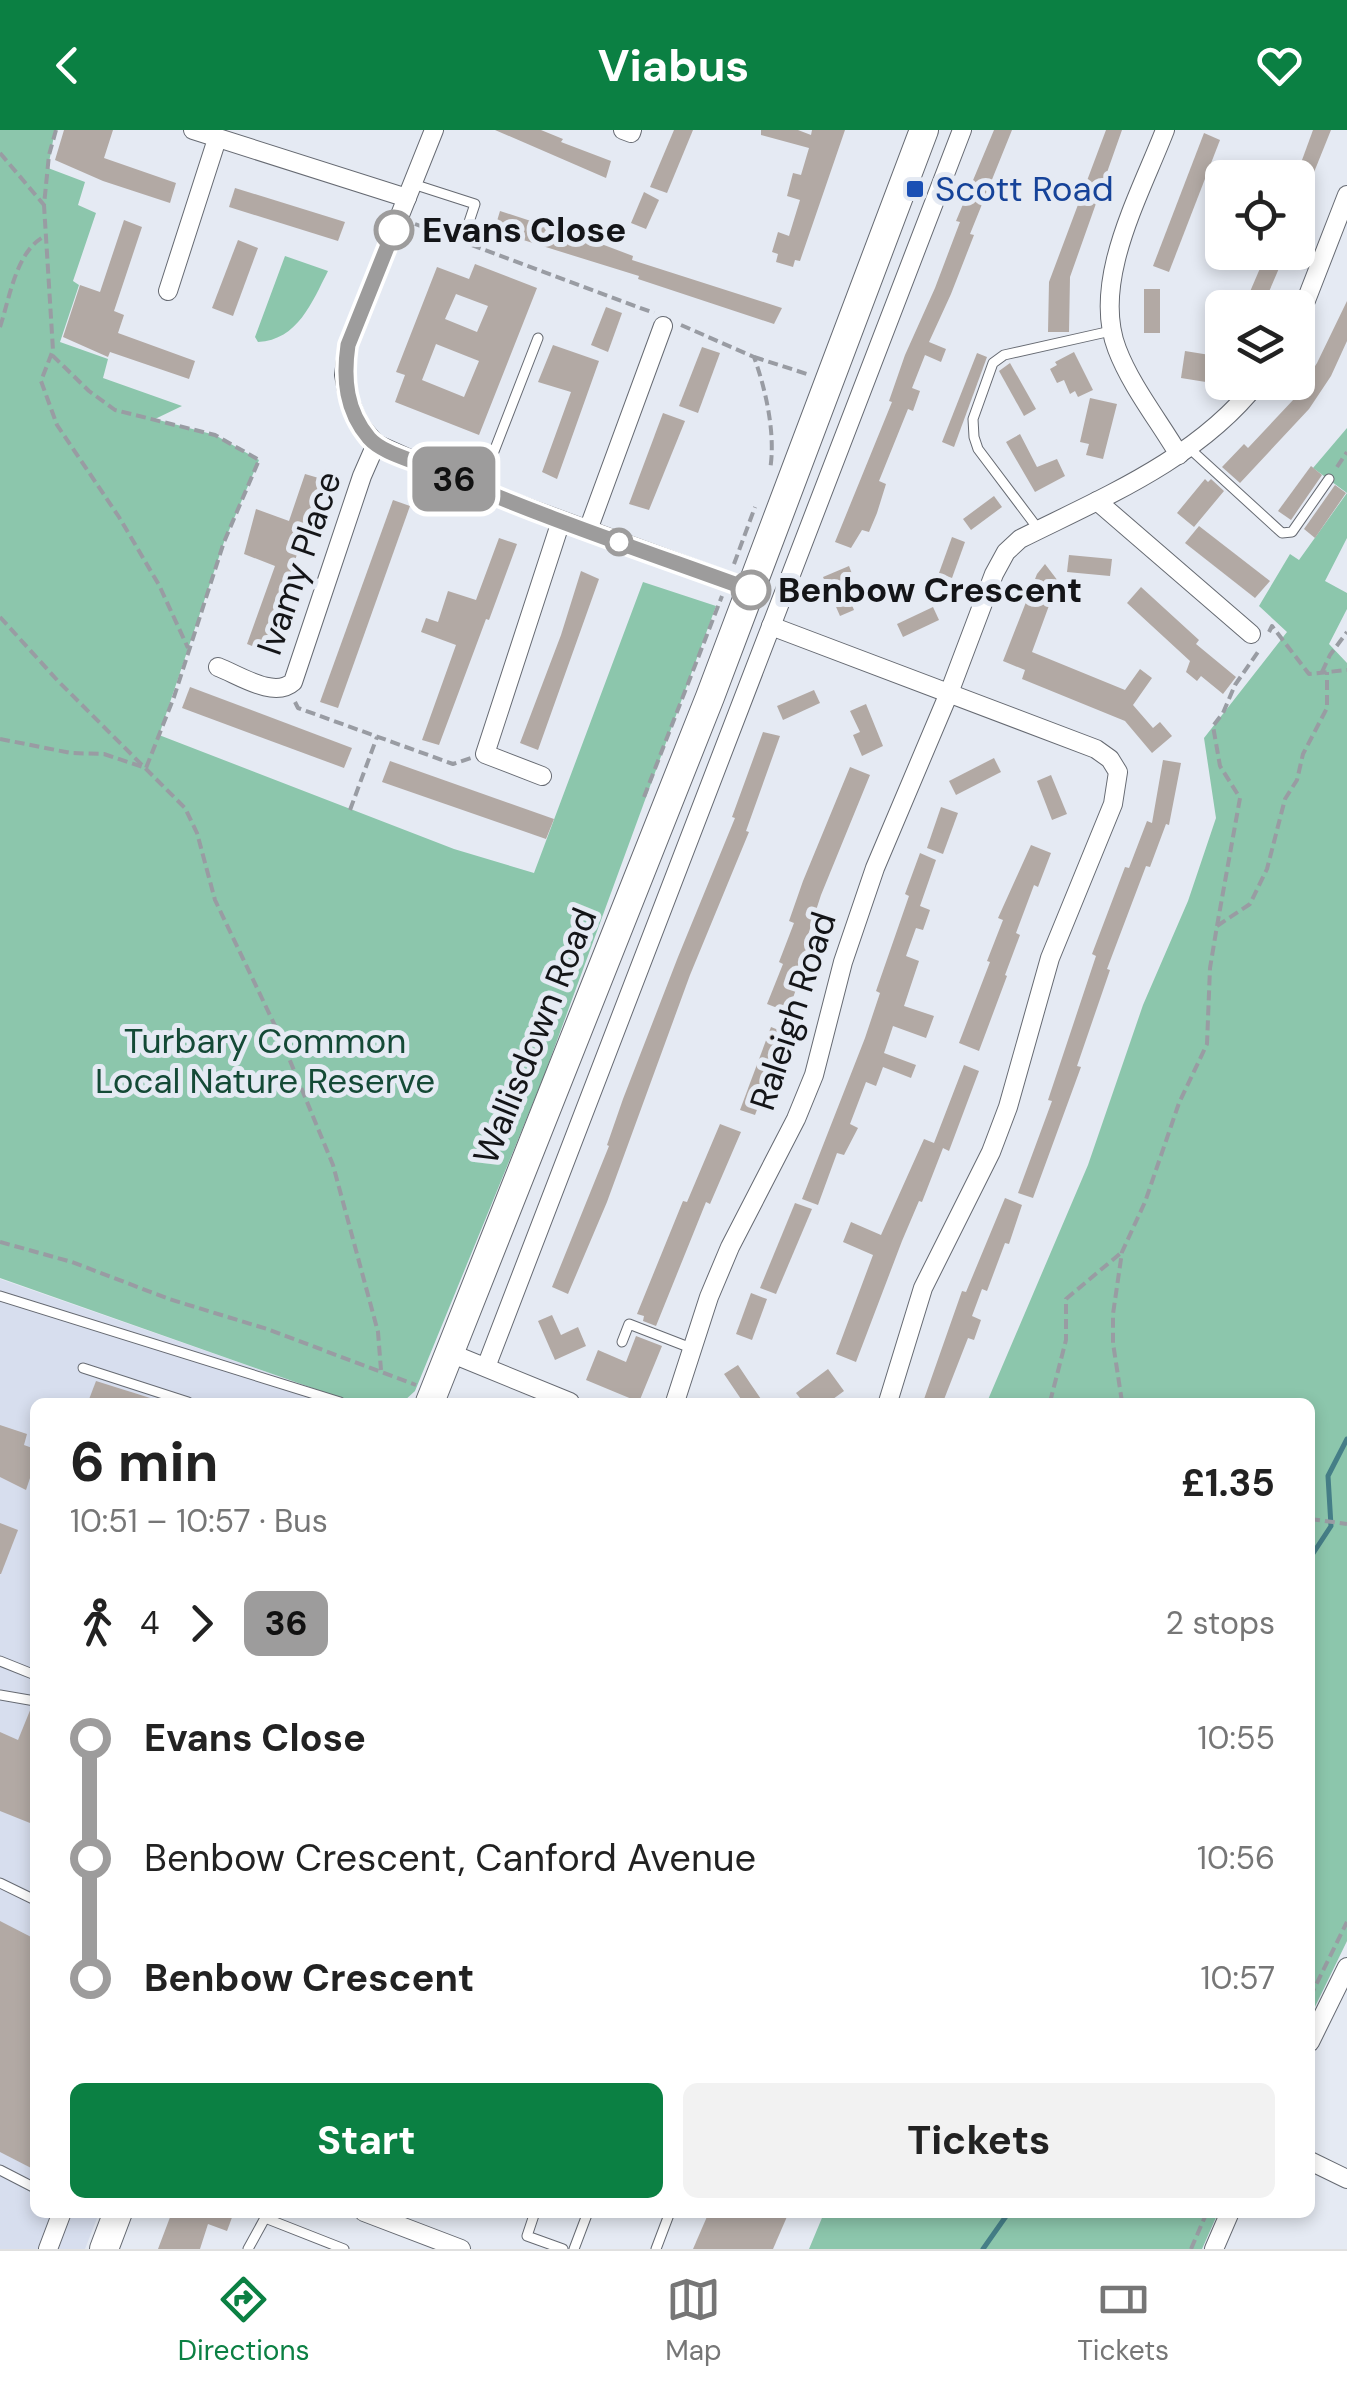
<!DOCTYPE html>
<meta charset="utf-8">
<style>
body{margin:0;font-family:"DM Sans",sans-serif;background:#f2f2f2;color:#222;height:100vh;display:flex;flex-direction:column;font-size:38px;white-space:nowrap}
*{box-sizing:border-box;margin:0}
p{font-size:32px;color:#767676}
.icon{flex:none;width:55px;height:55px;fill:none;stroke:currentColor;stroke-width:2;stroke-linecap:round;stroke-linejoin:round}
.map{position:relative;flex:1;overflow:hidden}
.side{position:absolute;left:30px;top:1268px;width:1285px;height:820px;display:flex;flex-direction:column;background:#fff;border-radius:15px;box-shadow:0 5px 15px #0003}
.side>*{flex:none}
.badge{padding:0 20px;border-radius:15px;font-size:35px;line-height:65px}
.controls{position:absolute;left:1205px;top:30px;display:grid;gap:20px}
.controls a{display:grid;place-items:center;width:110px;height:110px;border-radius:15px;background:#fff;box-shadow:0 5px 15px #0003;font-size:50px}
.map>.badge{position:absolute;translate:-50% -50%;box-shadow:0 0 0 5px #fff}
.legs{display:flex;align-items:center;gap:15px;height:110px;padding:0 40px;font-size:32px}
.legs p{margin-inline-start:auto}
.summary{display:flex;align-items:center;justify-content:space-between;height:170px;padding:0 40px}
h1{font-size:55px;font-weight:700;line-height:75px}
.cta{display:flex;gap:20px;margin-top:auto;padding:20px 40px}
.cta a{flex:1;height:115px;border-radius:15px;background:#0b8043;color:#fff;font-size:40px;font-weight:700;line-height:115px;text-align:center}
.cta a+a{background:#f2f2f2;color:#222}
ul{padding:0 40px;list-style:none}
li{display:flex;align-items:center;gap:35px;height:120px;font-size:38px}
li i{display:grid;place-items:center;width:15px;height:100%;margin:0 12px;background:currentColor}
li i::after{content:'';width:25px;height:25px;margin:-12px;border:8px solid;border-radius:50%;background:#fff}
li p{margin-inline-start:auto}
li:first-child i{background:linear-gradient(#0000 50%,currentColor 0)}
li:last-child i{background:linear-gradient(currentColor 50%,#0000 0)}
header{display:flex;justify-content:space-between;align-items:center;height:130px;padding:0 40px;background:#0b8043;color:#fff;font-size:45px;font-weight:700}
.tab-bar{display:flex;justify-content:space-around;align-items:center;height:140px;border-top:2px solid #e0e0e0;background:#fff;font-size:28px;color:#767676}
.tab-bar a{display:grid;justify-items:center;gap:5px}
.tab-bar .active{color:#0b8043}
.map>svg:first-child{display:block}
.built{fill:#d7deee}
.green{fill:#8cc6ac}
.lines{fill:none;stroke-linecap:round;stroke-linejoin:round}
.stream{stroke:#457e87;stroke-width:5}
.building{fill:#b2a9a4;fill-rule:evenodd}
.lane-casing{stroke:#666a72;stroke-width:11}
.street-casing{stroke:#666a72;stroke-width:20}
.primary-casing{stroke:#666a72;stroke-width:30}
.path{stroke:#999ca3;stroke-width:4;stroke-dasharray:10 5;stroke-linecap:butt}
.lane{stroke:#fff;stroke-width:9}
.street{stroke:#fff;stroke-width:18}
.primary{stroke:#fff;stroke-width:28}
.line-1-casing{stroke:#fff;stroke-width:22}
.line-1{stroke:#9d9c9c;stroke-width:15}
.transit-dot{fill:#1a4fb4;stroke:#e5eaf3;stroke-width:4}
.stop-1-dot{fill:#fff;stroke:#9d9c9c;stroke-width:5}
.labels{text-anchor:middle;stroke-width:10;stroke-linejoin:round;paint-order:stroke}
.transit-label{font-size:35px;fill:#164399;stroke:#e5eaf3;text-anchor:start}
.stop-label{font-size:35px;font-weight:bold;fill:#141518;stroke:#e5eaf3;text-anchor:start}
.street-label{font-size:35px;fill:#141518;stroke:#e5eaf3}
.park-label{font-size:35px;fill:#144a36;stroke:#e5eaf3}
</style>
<header><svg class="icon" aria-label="back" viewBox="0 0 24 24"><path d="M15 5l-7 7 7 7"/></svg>Viabus<svg class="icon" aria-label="heart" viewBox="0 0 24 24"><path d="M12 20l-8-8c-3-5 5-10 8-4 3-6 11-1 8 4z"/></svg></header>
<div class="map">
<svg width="1347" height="2119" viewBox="0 0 1347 2119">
<rect width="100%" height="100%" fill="#e5eaf3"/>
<!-- built -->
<path class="built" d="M0 1149 352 1272H35V2082L99 2083 85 2119H0Z"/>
<!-- green -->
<g class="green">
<path d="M0 0H55L48 38 85 52 78 75 96 83 73 151 79 155 60 212 108 229 103 248 182 276 155 289 215 305 259 330 224 412 159 605 454 719 534 743 643 452 716 476 544 946 415 1261 403 1272H352L0 1148Z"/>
<path d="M285 126 328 141C312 172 298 210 258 212L255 207Z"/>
<path d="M1347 298V408L1325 451 1347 463V479L1329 514 1347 533V1811L1310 1887V1272H987L1088 1035 1143 875 1188 771 1216 688 1204 608 1287 502 1259 476 1290 424 1299 430 1347 363 1313 338Z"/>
<path d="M824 2083V2082L1218 2083 1202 2119H809Z"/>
</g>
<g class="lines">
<!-- stream -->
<g class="stream">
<path d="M1310 1428 1331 1396 1328 1346 1347 1309"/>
<path d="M983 2119 1009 2082"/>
</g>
</g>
<!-- building -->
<g class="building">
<path d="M64 0H113L104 28 176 53 170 73 103 51 55 30Z"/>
<path d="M495 0H541L563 9 561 12 611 31 606 48Z"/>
<path d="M674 0H693L667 63 650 57Z"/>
<path d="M761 0H798L811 5 812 0H845L800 131 795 130 793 137 776 132 778 124 772 122 778 102 789 106 800 70 787 66 793 43 801 45 809 18 761 5Z"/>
<path d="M994 0H1012L970 104 974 105 951 164 929 212 946 219 941 232 925 225 912 258 920 261 913 281 908 279 879 351 886 354 877 383 869 402 862 400 851 418 835 412 892 272 889 271 905 225 935 158 960 92 956 91Z"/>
<path d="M1106 0H1122L1070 147 1069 202H1048L1049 152Z"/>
<path d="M1313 0H1331L1298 82V41Z"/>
<path d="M1204 3 1220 10 1169 142 1153 136Z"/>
<path d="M235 58 345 92 338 111 229 77Z"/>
<path d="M644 62 659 70 646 99 631 93Z"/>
<path d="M500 81 604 115 633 126 632 130 782 178 774 194 638 149 639 146 494 101Z"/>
<path d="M124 90 142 97 114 181 124 185 118 203 195 231 189 249 110 222 108 227 63 207 80 155 100 162Z"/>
<path d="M238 110 258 118 233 186 212 178Z"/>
<path d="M1267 122H1283L1278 135 1280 136 1262 178H1243Z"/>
<path d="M475 134 537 158 479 305 395 272 405 245 396 242 437 137 469 149ZM456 164 488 176 477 202 445 189ZM436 214 479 231 464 267 422 250Z"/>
<rect x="1144" y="159" width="16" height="44"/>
<path d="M1347 171V211L1331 246 1309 279 1240 353 1222 337 1244 314 1248 318 1294 269 1317 233Z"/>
<path d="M606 177 622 183 608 222 591 215Z"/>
<path d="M553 215 599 231 557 349 542 342 571 262 538 252Z"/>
<path d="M702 217 720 223 698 283 679 276Z"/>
<path d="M1185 221 1216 226 1212 253 1181 248Z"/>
<path d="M1074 222 1093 260 1078 267 1075 261 1070 264 1064 250 1057 253 1050 239 1057 235 1055 232Z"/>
<path d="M977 223 987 227 954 317 942 312Z"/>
<path d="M1010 233 1036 279 1024 286 999 241Z"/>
<path d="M1090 268 1117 274 1103 329 1086 325 1089 314 1080 312Z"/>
<path d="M663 283 685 291 649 380 629 374Z"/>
<path d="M1020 304 1037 337 1057 329 1065 346 1035 362 1006 312Z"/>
<path d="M1311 336 1322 345 1291 390 1278 381Z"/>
<path d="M305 344 322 349 265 521 247 514 275 436 244 424 256 379 289 391Z"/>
<path d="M1205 349 1208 352 1211 349 1224 361 1194 397 1177 383Z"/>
<path d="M1335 355 1346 363 1315 408 1304 399Z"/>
<path d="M994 366 1002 377 971 400 963 389Z"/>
<path d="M393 370 410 376 338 578 320 572Z"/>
<path d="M1199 396 1270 451 1255 468 1185 413Z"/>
<path d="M952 407 965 412 952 448 939 443Z"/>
<path d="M499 408 517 414 489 490 486 489 439 615 422 610 456 515 421 502 426 488 438 492 448 461 476 470Z"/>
<path d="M1069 425 1112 429 1110 446 1067 442Z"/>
<path d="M1045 434 1058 451 1032 522 1125 560 1140 539 1152 548 1133 575 1153 598 1160 592 1172 606 1152 623 1125 591 1022 549 1025 540 1003 531 1037 444Z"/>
<path d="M849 436 854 449 843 453 854 480 840 486 823 447Z"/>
<path d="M581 441 599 449 538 620 520 613 561 505Z"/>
<path d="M1141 457 1199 510 1196 514 1236 547 1223 564 1201 546 1197 551 1186 542 1190 531 1127 473Z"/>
<path d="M933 477 939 490 903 507 897 494Z"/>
<path d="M190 557 352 618 344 638 182 578Z"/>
<path d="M814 560 820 573 783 590 777 576Z"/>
<path d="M866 574 883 616 862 626 853 605 860 602 850 581Z"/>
<path d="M763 602 780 606 746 701 749 702 690 845 607 1072 568 1164 552 1157 609 1016 607 1015 623 969 678 827 735 688 732 687Z"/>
<path d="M994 628 1001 642 956 665 949 651Z"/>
<path d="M1163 630 1181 633 1169 695 1166 694 1150 737 1146 736 1107 839 1110 840 1077 936 1081 937 1033 1068 1018 1063 1052 971 1048 970 1096 826 1092 824 1125 737 1129 738 1147 691 1152 693Z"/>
<path d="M390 631 554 689 546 709 382 652Z"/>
<path d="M850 637 870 645 821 765 808 805 812 807 797 847 800 848 788 882 767 874 783 834 779 832 794 793 789 791 803 751Z"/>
<path d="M1051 645 1067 684 1052 690 1037 651Z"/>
<path d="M941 677 958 683 943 724 927 718Z"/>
<path d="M1031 715 1051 723 1038 757 1034 755 1016 803 1020 805 1005 845 1007 846 979 921 959 913 990 832 987 831 1003 790 998 788Z"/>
<path d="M920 723 936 730 920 776 930 780 923 800 916 798 906 826 919 831 904 876 934 886 926 908 893 896 884 923 916 935 911 948 883 937 876 956 866 952 850 994 858 998 844 1025 837 1023 818 1075 802 1069 865 908 880 863 876 861 909 766 905 764Z"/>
<path d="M771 897 786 903 755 985 740 980Z"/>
<path d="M964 935 979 941 949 1021 943 1018 922 1072 919 1071 902 1111 856 1232 836 1224 873 1125 843 1112 851 1092 881 1105 924 1009 934 1013Z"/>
<path d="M720 994 741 1002 710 1074 706 1072 656 1196 643 1191 644 1186 637 1184 683 1071 687 1072Z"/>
<path d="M1005 1068 1022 1075 1009 1114 1005 1113 987 1161 982 1159 972 1186 981 1190 974 1210 968 1208 943 1272H923L962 1161 966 1162Z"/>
<path d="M795 1073 812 1079 776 1164 760 1158Z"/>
<path d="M751 1163 767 1169 752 1210 736 1204Z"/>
<path d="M552 1185 561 1205 578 1197 586 1216 555 1230 538 1191Z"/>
<path d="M636 1206 662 1216 639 1272 586 1250 598 1220 626 1232Z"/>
<path d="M738 1235 750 1253 763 1272H743L724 1244Z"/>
<path d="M828 1239 844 1261 829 1272H803L796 1263Z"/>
<path d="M96 1251 163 1272H88Z"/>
<path d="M0 1295 27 1304 24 1315 35 1319V1333L26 1360 0 1347Z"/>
<path d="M0 1393 18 1400 1 1444H0Z"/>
<path d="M31 1578 35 1579V1695L0 1681V1602L18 1610Z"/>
<path d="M0 1791 35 1809V2040L0 2022Z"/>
<path d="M172 2082H234L227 2101 208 2094 200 2119H158Z"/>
<path d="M709 2082H789L773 2119H693Z"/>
</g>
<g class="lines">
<!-- lane casing -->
<g class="lane-casing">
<g id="lane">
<path d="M413 54 475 74 468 95"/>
<path d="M1189 318 1282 403 1292 402 1329 349"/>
<path d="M479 360 538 208"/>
<path d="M1039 400 978 319 974 307 973 289 993 233 1004 225 1111 201"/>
<path d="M0 1166 340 1272"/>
<path d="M622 1212 629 1194 691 1218"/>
<path d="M83 1238 188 1272"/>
<path d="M0 1531 35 1545"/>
<path d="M0 1565 35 1571"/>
<path d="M0 1753 35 1770"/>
<path d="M0 2040 35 2058"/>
<path d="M266 2082 265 2088 344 2119"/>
<path d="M535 2082 527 2106 563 2119"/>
<path d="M248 2119 265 2088"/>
<path d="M574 2119 588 2082"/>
<path d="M656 2119 670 2082"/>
</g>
</g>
<!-- street casing -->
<g class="street-casing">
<g id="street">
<path d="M193 0 407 68"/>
<path d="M434 0 348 215 344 245 348 266 358 293 376 314 479 360 751 460"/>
<path d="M623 0 631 3 632 0"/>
<path d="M1165 0C1140 65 1091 151 1117 219 1131 256 1159 291 1179 325"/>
<path d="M168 161 217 9"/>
<path d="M1298 191 1347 65"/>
<path d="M1097 371 1251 504"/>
<path d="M588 400 663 196"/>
<path d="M771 496 1096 619 1110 629 1118 642 1113 674 1050 828 1008 977 991 1022 923 1158 888 1272"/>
<path d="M218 537C239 545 274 569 293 552L362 346 376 314"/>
<path d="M542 646 485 624 561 391"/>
<path d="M450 1223 570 1272"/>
<path d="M486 1237 962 0"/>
<path d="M675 1272 709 1167 730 1117 796 989 814 945 843 832 875 738 949 563 994 444 1006 422 1020 409C1104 367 1198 329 1258 252"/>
<path d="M1310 1912 1347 1837"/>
<path d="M1310 2031 1347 2049"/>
<path d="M364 2082 461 2119"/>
<path d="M48 2119 62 2082"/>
<path d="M1214 2119 1230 2082"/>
</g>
</g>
<!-- primary casing -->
<g class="primary-casing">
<g id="primary">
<path d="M430 1272 710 567 924 0"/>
<path d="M104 2119 118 2082"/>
</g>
</g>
<!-- path -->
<g class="path">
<path d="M56 0 49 25 44 75 53 220 41 251 57 295 119 387 159 455 188 518"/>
<path d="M0 23 44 75"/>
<path d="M415 94 654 183"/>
<path d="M681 195 754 227C766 260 776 305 770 340"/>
<path d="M0 197C10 167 16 121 45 106"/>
<path d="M754 227 807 244"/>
<path d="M1337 337 1347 322"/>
<path d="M734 434 755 377"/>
<path d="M0 487 58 551 185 678 197 703 215 770 279 904 333 1035 378 1202 381 1240"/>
<path d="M1269 502 1272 496 1309 544 1347 540"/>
<path d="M1322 542 1330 525 1347 502"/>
<path d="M295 572 298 578 453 634 471 628"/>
<path d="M0 609 71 623 104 624 146 638 174 567 224 412 259 330 215 305 115 280 89 261 51 224"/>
<path d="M644 667 722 466"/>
<path d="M350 680 377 607"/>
<path d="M1217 796 1240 668 1220 636 1213 596 1223 583 1235 555 1260 519"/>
<path d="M0 1112 72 1132 169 1169 267 1199 416 1255"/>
<path d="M1050 1272 1066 1210V1169L1122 1122"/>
<path d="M1122 1272 1113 1213V1184L1122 1122 1145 1072 1179 973 1207 914 1210 838 1217 796 1250 774 1267 739 1285 669 1297 650 1303 624 1327 578V542"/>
<path d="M1310 1389 1347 1394"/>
<path d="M1310 1867 1347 1792"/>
<path d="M1191 2119 1207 2082"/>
</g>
<!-- lane -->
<use href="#lane" class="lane"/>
<!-- street -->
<use href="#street" class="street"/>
<!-- primary -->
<use href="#primary" class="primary"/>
</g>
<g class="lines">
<!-- line-1 casing -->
<g class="line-1-casing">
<path id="line-1" d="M394 100 348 215C343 249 346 281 369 308 382 323 413 330 430 338 535 385 644 421 751 460"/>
</g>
<!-- line-1 -->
<use href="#line-1" class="line-1"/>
</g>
<!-- markers -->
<rect class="transit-dot" x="905" y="49" width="20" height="20" rx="5"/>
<g class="stop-1-dot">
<circle cx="394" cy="100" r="18"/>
<circle cx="619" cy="412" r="12"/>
<circle cx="751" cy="460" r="18"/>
</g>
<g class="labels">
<!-- transit labels -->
<g class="transit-label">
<text x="935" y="71">Scott Road</text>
</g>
<!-- stop labels -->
<g class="stop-label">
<text x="422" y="112">Evans Close</text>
<text x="778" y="472">Benbow Crescent</text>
</g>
<!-- street labels -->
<g class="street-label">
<text transform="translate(299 433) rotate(-71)" y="12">Ivamy Place</text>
<text transform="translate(793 881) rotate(-72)" y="12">Raleigh Road</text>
<text transform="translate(535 906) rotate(-68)" y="12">Wallisdown Road</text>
</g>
<!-- park labels -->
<g class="park-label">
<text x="265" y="923">Turbary Common<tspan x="265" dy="40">Local Nature Reserve</tspan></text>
</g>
</g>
</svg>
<div class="controls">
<a><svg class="icon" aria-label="locate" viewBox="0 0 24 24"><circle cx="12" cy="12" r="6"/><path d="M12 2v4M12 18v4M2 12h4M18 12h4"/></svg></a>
<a><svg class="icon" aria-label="layers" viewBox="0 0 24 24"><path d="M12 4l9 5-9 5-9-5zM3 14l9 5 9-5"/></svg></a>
</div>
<b class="badge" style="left:454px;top:349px;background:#9d9c9c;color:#111">36</b>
<section class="side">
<div class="summary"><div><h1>6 min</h1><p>10:51 – 10:57 · Bus</p></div><b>£1.35</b></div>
<div class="legs"><svg class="icon" aria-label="walk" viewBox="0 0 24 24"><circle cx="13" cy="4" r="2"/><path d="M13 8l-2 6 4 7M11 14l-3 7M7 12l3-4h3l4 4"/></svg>4<svg class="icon" aria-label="forward" viewBox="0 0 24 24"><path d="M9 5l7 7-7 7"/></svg><b class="badge" style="background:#9d9c9c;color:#111">36</b><p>2 stops</p></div>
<ul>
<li><i style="color:#9d9c9c"></i><b>Evans Close</b><p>10:55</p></li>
<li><i style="color:#9d9c9c"></i><span>Benbow Crescent, Canford Avenue</span><p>10:56</p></li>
<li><i style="color:#9d9c9c"></i><b>Benbow Crescent</b><p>10:57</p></li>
</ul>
<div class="cta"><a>Start</a><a>Tickets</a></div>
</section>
</div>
<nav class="tab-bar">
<a class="active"><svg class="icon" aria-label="directions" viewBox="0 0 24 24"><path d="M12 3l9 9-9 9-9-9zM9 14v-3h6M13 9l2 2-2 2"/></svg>Directions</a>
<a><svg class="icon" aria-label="map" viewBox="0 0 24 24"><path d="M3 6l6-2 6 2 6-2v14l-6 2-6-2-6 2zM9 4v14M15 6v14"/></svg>Map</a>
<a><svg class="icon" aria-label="tickets" viewBox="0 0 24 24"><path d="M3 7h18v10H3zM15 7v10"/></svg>Tickets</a>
</nav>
